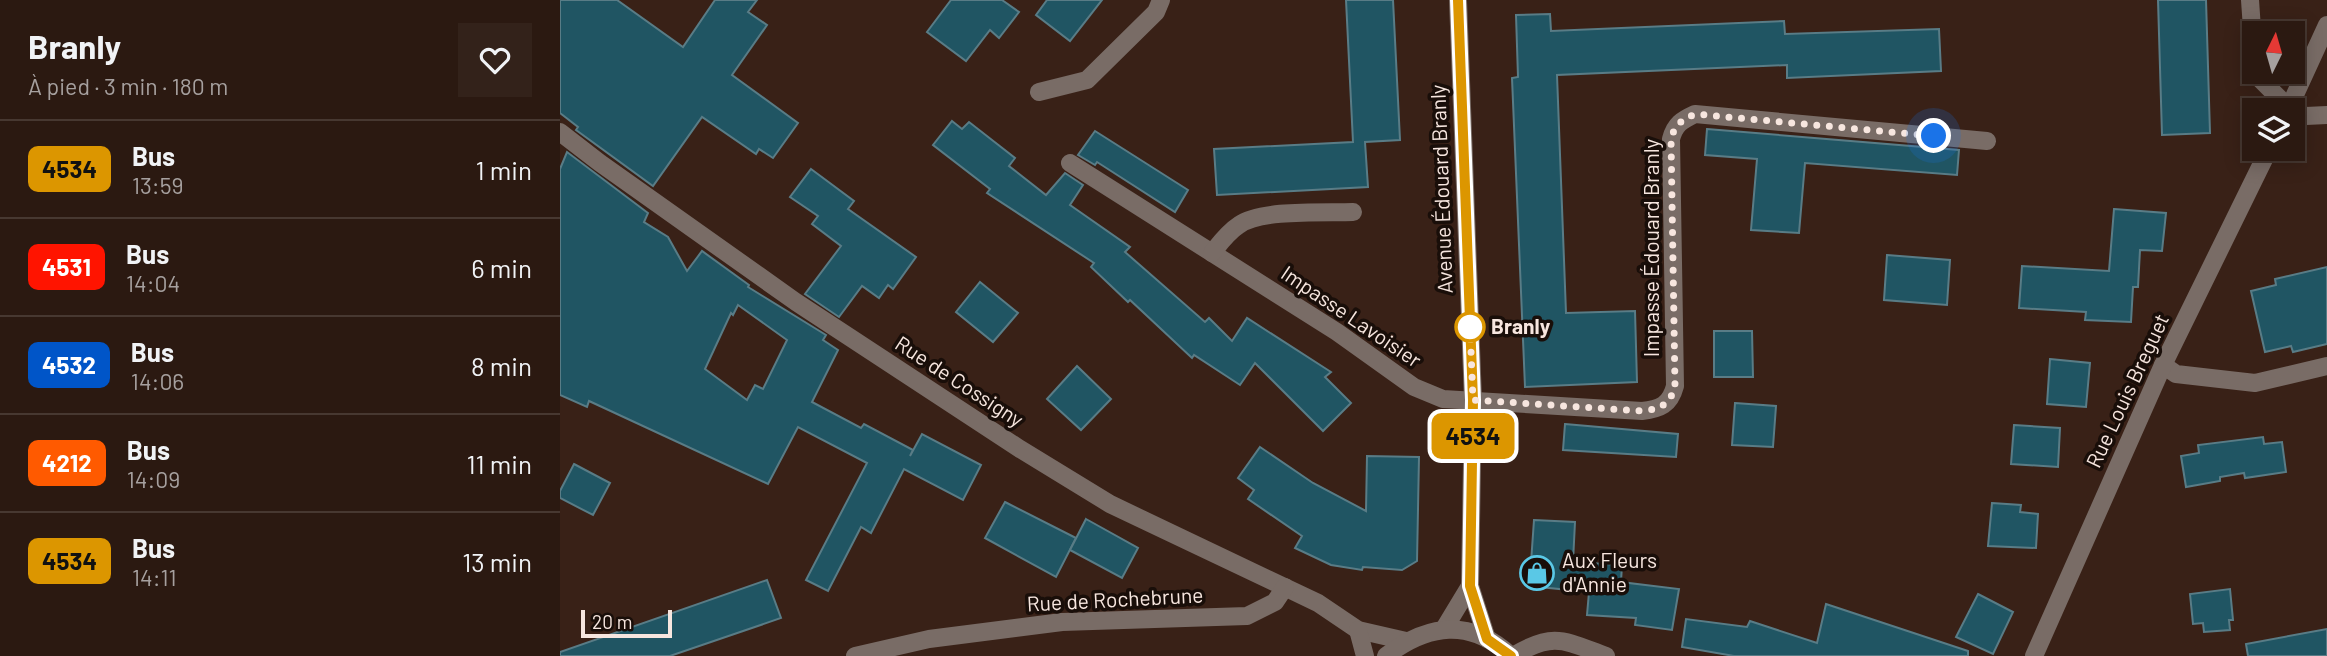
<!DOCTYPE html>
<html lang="fr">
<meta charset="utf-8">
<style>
body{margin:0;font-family:Barlow,sans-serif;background:#33221a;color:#f1f3f6;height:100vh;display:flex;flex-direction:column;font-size:26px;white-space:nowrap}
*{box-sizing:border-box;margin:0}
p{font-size:23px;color:#a6a09f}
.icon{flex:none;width:38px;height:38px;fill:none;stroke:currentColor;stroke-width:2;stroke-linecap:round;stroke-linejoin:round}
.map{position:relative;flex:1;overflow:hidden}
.drawer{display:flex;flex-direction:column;background:#2b1911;width:560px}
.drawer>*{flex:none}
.badge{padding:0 14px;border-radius:10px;font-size:24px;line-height:46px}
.needle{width:46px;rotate:5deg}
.buttons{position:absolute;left:1682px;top:21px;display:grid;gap:14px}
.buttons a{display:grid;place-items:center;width:63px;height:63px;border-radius:0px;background:#2b1911;box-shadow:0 4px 18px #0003,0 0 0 2px #473831;font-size:35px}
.scale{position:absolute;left:21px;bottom:18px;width:91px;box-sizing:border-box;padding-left:7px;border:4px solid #f7e6df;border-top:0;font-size:19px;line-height:24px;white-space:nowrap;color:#f7e6df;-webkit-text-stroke:5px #190e09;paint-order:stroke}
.you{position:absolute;width:35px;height:35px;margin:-18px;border:5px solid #fff;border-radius:50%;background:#1a73e8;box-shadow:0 0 0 10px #1a73e833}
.map>.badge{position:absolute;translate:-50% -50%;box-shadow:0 0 0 4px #fff}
.round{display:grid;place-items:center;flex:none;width:74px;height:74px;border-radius:0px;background:#33221a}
.summary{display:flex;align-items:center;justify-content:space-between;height:119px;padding:0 28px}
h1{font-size:33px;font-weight:700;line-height:52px}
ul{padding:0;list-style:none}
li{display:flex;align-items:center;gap:21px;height:98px;padding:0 28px;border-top:2px solid #473831}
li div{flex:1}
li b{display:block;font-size:26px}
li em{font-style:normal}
li .badge{min-width:77px;font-weight:700;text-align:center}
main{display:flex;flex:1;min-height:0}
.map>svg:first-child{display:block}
.building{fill:#205563;stroke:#597c86;stroke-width:2;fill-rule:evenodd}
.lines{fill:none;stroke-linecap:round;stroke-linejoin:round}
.minor{stroke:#796c66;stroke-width:18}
.line-casing{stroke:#fff;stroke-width:16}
.line{stroke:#dc9600;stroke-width:10}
.walk{stroke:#f7e6df;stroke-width:7;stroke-dasharray:0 12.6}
.stop-dot{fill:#fff;stroke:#dc9600;stroke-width:3.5}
.labels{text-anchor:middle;stroke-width:7;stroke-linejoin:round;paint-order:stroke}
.street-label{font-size:21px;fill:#f7e6df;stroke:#190e09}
.stop-label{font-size:21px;font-weight:bold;fill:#f7e6df;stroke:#190e09;text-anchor:start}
.poi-label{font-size:21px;fill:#f7e6df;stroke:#190e09;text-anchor:start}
</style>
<main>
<section class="drawer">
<div class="summary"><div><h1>Branly</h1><p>À pied · 3 min · 180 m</p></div><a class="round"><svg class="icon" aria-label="heart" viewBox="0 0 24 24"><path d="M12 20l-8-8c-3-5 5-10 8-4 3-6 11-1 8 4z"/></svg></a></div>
<ul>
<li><span class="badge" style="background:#dc9600;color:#111">4534</span><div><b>Bus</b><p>13:59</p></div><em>1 min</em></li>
<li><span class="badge" style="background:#ff1400;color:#fff">4531</span><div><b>Bus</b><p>14:04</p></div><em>6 min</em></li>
<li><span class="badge" style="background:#0055c8;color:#fff">4532</span><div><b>Bus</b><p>14:06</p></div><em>8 min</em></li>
<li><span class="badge" style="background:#ff5a00;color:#fff">4212</span><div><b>Bus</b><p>14:09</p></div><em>11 min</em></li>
<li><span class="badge" style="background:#dc9600;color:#111">4534</span><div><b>Bus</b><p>14:11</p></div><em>13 min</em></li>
</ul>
</section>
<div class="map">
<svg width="1767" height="656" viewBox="0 0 1767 656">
<rect width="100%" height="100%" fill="#392117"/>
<!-- building -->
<g class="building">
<path d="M0 0H57L123 47 155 0H197L188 12 207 25 172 75 238 123 213 158 199 149 196 154 142 117 93 186 16 130 18 127 0 113Z"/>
<path d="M391 0H442L459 12 439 38 430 30 406 61 367 32Z"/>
<path d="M487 0H542L510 41 476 15Z"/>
<path d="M786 0H833L840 140 805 142 808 187 657 195 654 149 793 142Z"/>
<path d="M1598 0H1646L1650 133 1602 135Z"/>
<path d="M990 14 991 31 1224 21 1225 34 1379 29 1381 71 1227 78V65L997 75 1006 313 1075 311 1077 382 965 387 952 78 958 77 956 15Z"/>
<path d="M392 121 402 129 409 122 455 158 449 166 486 195 505 173 523 185 510 205 570 247 565 252 645 322 649 318 672 341 687 318 771 372 765 377 791 403 763 431 695 363 680 385 634 355 632 358 570 300 568 302 531 267 534 263 427 193 430 189 373 145Z"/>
<path d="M1147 129 1399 150 1397 175 1245 163 1239 233 1191 230 1197 159 1145 155Z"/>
<path d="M535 131 628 190 615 212 537 162 535 165 518 155Z"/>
<path d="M7 152 88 213 84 222 108 237 127 271 142 251 189 285 188 287 266 335 263 340 278 350 252 402 301 428 304 424 353 450 350 456 362 434 421 465 403 500 344 469 311 533 301 527 268 591 246 580 307 463 238 427 208 484 29 401 27 407 0 395V169ZM178 305 227 340 203 389 195 385 187 400 145 369 171 313 173 315Z"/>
<path d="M251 169 294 201 288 209 356 257 333 289 328 285 319 298 302 286 279 317 245 294 281 246 252 224 258 216 230 197Z"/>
<path d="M1554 209 1606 213 1602 251 1580 250 1578 287H1573L1571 322 1525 320 1526 312 1459 308 1462 266 1549 271Z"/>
<path d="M1327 255 1390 260 1387 305 1324 300Z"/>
<path d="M1767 267V344L1733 352 1731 346 1705 352 1691 291 1716 285 1715 279Z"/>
<path d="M420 282 458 313 433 342 396 312Z"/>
<path d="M1154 331H1192L1193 377H1154Z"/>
<path d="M1490 359 1530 363 1526 407 1487 404Z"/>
<path d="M517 366 551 399 521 430 487 399Z"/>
<path d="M1175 403 1216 406 1213 447 1172 445Z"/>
<path d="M1005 424 1118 434 1116 457 1003 450Z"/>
<path d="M1454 425 1500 428 1498 467 1451 464Z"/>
<path d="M1703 437 1704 444 1722 442 1726 472 1685 478 1684 473 1660 477V481L1626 487 1621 456 1639 453 1638 445Z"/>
<path d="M700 447 753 483 806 511 807 456 859 457 857 561 842 570 803 567 802 570 771 565 735 548 742 536 688 499 694 490 678 478Z"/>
<path d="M14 464 50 483 33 515 0 498V491Z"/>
<path d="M445 502 516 538 496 577 425 538Z"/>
<path d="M1432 503 1461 505 1460 512 1478 514 1476 548 1428 546Z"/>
<path d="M526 519 578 548 562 578 510 550Z"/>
<path d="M974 520 1015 522 1013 562 1062 565 1061 582 1119 589 1112 630 1075 625 1076 618 1027 615 1029 592 979 587 970 577Z"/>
<path d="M207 580 221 618 110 656H0V652Z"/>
<path d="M1670 589 1673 620H1669L1670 630 1644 632 1643 623 1633 624 1630 594Z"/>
<path d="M1418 594 1453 612 1433 654 1396 637Z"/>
<path d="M1266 604 1408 651V656H1174L1122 647 1126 619 1187 627 1190 621 1257 643Z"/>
<path d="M1767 629V656H1688L1686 644Z"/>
</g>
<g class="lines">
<!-- minor -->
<g class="minor">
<path d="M898 0 913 400 910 586 927 639"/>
<path d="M1690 0 1694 58"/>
<path d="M1698 72 1700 79 1731 110"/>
<path d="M479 92 527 80 596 12 601 0"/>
<path d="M1728 110 1767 25"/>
<path d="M1732 111 1746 116 1767 115"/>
<path d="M0 132 40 163 236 302 460 449 550 504 758 603 798 630 846 641"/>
<path d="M510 163 777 332 854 387 883 399 1082 411C1100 409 1110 405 1115 386L1111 139C1115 124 1122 120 1135 114L1427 141"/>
<path d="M652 253C660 243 668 232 679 225 701 209 764 213 793 212"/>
<path d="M1603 365 1616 374 1695 383 1767 366"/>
<path d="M884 629 910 586"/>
<path d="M798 630 805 656"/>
<path d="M295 656 369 639 502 622 687 616 715 602 725 587"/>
<path d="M826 656C868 624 910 618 951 656"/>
<path d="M953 656C994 631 1005 641 1046 656"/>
<path d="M1474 656 1603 365 1709 149"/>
</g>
</g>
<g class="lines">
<!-- line casing -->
<g class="line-casing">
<path id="line" d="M898 0 913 400 910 586 927 639 951 656"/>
</g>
<!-- line -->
<use href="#line" class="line"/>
<!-- walk -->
<path class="walk" d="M910 327 913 400 1082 411C1100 409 1110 405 1115 386L1111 139C1115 124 1122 120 1135 114L1374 136"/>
</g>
<!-- icons -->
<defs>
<g id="shop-ring" transform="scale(1.75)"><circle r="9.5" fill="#190e09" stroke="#5ac8e6" stroke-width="1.5"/><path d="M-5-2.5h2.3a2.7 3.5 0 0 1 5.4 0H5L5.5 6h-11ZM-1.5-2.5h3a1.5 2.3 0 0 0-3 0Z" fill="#5ac8e6"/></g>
</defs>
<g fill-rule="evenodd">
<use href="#shop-ring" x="977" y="573"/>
</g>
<!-- markers -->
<circle class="stop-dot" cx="910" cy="327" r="14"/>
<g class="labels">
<!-- street labels -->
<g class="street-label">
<text transform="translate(882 189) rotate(-92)" y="7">Avenue Édouard Branly</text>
<text transform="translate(1092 248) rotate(-90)" y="7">Impasse Édouard Branly</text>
<text transform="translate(791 317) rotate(34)" y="7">Impasse Lavoisier</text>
<text transform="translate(399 382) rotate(33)" y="7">Rue de Cossigny</text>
<text transform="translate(1568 391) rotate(-65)" y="7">Rue Louis Breguet</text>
<text transform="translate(555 600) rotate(-3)" y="7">Rue de Rochebrune</text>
</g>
<!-- stop labels -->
<g class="stop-label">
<text x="931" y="334">Branly</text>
</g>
<!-- poi labels -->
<g class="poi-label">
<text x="1002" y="568">Aux Fleurs<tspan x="1002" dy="24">d'Annie</tspan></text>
</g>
</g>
</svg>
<div class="buttons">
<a><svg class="needle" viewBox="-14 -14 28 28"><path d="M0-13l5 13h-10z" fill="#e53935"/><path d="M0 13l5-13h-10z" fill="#a6a09f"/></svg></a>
<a><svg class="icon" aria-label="layers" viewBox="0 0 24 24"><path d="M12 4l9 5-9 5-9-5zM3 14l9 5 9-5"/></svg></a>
</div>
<div class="scale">20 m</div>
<div class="you" style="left:1374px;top:136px"></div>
<b class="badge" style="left:913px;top:436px;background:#dc9600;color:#111">4534</b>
</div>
</main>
